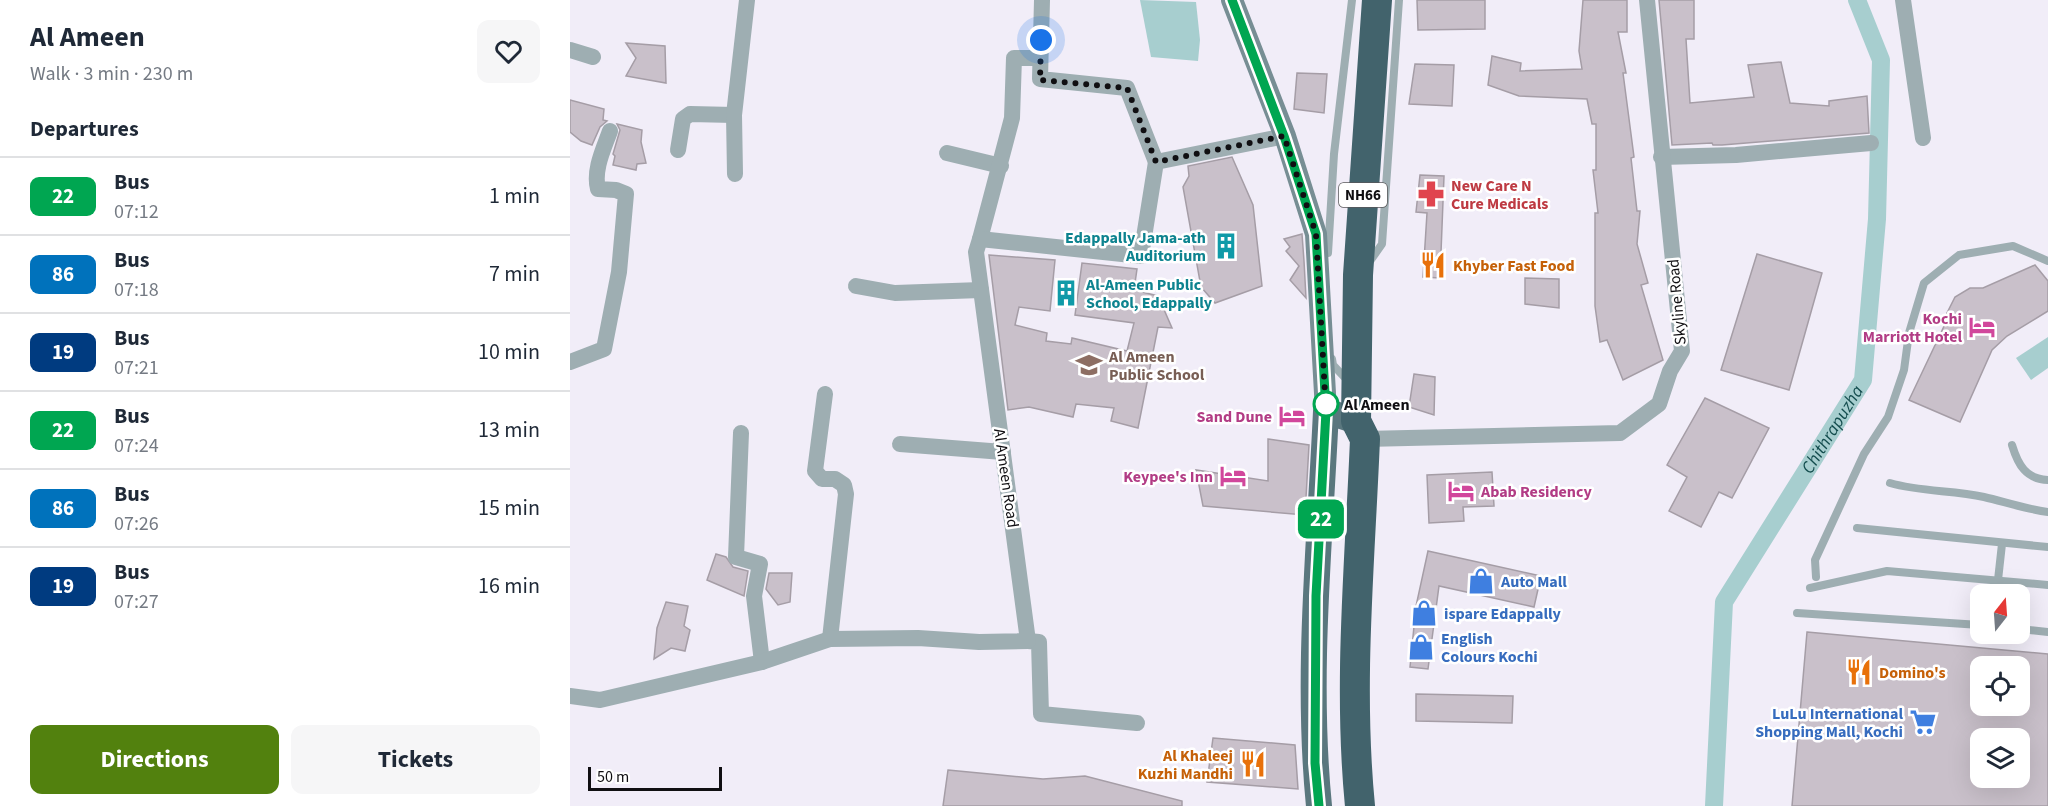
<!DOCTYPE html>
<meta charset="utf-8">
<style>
body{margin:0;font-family:"Source Sans 3",sans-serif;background:#f6f6f7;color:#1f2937;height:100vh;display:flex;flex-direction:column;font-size:22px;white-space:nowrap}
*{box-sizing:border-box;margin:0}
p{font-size:20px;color:#747a83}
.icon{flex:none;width:33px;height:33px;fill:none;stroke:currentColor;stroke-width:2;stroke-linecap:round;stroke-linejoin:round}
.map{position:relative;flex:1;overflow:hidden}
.sheet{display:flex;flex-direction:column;background:#fff;width:570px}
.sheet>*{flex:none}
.badge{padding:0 12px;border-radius:9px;font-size:21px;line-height:39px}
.needle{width:39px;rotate:17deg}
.controls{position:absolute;left:1400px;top:584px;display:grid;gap:12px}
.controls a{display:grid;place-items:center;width:60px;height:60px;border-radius:12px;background:#fff;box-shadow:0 6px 24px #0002;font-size:30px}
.scale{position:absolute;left:18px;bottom:15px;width:134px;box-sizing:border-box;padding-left:6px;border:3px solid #100f12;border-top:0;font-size:16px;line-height:21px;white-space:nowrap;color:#100f12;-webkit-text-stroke:4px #fff;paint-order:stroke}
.you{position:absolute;width:30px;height:30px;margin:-15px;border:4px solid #fff;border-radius:50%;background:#1a73e8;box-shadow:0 0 0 9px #1a73e833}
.map>.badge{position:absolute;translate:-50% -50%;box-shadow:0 0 0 3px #fff}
h2{padding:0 30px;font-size:22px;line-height:54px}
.round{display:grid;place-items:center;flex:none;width:63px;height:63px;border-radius:12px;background:#f6f6f7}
.summary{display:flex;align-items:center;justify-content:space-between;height:102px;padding:0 30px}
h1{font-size:28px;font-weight:700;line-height:45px}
.action{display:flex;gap:12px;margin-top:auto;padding:12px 30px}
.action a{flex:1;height:69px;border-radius:12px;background:#52810e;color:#fff;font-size:24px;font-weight:700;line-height:69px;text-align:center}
.action a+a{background:#f6f6f7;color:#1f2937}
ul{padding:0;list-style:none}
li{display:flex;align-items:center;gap:18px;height:78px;padding:0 30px;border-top:2px solid #e0e1e3}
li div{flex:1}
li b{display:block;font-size:22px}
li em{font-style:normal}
li .badge{min-width:66px;font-weight:700;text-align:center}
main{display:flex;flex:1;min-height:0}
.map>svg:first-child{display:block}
.water{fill:#a7cecf}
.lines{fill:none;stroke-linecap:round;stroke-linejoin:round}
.canal{stroke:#a7cecf;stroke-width:18}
.building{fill:#c9c0ca;stroke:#a59da6;stroke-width:1.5;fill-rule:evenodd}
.lane{stroke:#9eaeb2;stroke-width:8}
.street{stroke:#9eaeb2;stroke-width:16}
.secondary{stroke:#778e94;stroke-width:22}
.primary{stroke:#5a777e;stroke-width:26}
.highway{stroke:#42636c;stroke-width:30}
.line-casing{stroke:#fff;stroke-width:14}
.line{stroke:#00a651;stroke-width:9}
.walk{stroke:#100f12;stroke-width:6;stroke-dasharray:0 10.8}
.stop-dot{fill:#fff;stroke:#00a651;stroke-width:3}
.labels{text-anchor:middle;stroke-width:5;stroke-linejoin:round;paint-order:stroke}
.shield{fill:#fff;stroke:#585759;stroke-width:1.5}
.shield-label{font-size:15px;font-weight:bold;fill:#100f12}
.health-label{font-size:16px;font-weight:bold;fill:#be3a42;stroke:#fff;text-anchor:start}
.culture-label{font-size:16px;font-weight:bold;fill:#0d838f;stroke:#fff;text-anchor:end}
.food-label{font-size:16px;font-weight:bold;fill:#c56008;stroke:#fff;text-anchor:start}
.street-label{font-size:16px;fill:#100f12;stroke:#fff}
.hotel-label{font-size:16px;font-weight:bold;fill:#b23c85;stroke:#fff;text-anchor:end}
.education-label{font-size:16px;font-weight:bold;fill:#785e54;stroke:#fff;text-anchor:start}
.stop-label{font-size:16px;font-weight:bold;fill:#100f12;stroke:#fff;text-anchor:start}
.shop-label{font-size:16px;font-weight:bold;fill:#366cbe;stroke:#fff;text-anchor:start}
.water-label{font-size:18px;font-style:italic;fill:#144d4e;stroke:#fff}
</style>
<main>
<section class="sheet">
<div class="summary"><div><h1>Al Ameen</h1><p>Walk · 3 min · 230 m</p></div><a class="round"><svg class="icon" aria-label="heart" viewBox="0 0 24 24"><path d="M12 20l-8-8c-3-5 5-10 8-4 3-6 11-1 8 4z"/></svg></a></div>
<h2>Departures</h2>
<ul>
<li><span class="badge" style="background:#00a651;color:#fff">22</span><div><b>Bus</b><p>07:12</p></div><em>1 min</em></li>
<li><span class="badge" style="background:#0072bc;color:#fff">86</span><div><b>Bus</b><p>07:18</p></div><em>7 min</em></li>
<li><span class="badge" style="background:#003b80;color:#fff">19</span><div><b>Bus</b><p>07:21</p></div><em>10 min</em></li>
<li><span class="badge" style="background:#00a651;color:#fff">22</span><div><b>Bus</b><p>07:24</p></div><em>13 min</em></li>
<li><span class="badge" style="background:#0072bc;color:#fff">86</span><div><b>Bus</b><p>07:26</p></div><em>15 min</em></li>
<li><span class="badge" style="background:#003b80;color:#fff">19</span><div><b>Bus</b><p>07:27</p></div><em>16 min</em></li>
</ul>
<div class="action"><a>Directions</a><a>Tickets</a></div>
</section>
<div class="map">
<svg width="1478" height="806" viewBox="0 0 1478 806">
<rect width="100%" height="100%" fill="#f1edf8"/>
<!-- water -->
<g class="water">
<path d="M570 0 626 2 630 40 628 61 581 57Z"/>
<path d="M1478 337V368L1461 380 1446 358Z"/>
</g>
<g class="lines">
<!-- canal -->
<path class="canal" id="s1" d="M1144 806 1154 602 1293 380 1307 219 1311 60 1287 0"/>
</g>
<!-- building -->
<g class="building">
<path d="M847 0H915V29L848 30Z"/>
<path d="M1013 0H1057V32H1048L1056 73H1053L1064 157 1061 158 1067 211H1070L1067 244 1078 283 1071 285 1093 360 1053 380 1037 340 1030 342 1025 306V213H1028L1023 170H1026V124H1022L1017 99 949 96 918 85 922 56 951 63 950 71 1012 69 1009 51Z"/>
<path d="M1089 0H1124V39H1116L1120 103 1184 97 1178 65 1211 62 1220 103 1259 106V101L1297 96 1299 133 1152 145H1143L1142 143 1102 145Z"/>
<path d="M56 43 95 46 96 83 56 76 66 58Z"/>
<path d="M845 64 884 65 882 106 839 104Z"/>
<path d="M727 73 757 74 754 113 724 109Z"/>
<path d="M0 100 34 109 33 120 37 121 30 127 22 145 11 141 0 132Z"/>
<path d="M47 124 72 130 71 142 76 163 67 164 66 170 43 165 45 156 43 154 50 130Z"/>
<path d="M662 157 683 205 692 286 645 303 631 287 613 187 619 176 618 166Z"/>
<path d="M850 175 874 176 870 278 853 277 857 213 846 212Z"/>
<path d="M732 234 734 261 736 298 720 280 729 266 716 251 720 247 714 239Z"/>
<path d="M1187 254 1252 273 1219 390 1151 370Z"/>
<path d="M419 255 485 260 480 311 449 307 445 325 477 333 476 341 501 344 502 338 557 351 564 323 505 315 512 263 567 269 564 290 588 296 602 328 588 327 568 428 541 421 544 408 506 404 503 417 459 407 438 410Z"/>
<path d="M1465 265 1478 281V311L1437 336 1422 350 1390 422 1339 400 1376 322 1377 313 1385 297 1400 288H1413Z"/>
<path d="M955 278 989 279V308L955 304Z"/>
<path d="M844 374 865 377 864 415 839 407Z"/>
<path d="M1135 398 1199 428 1162 498 1149 492 1131 527 1099 511 1117 477 1097 465Z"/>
<path d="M698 439 739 445 735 515 633 506 626 470 698 481Z"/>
<path d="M922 472 924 506 893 507 894 521 859 523 857 475Z"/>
<path d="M858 551 971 576 964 607 869 586 858 669 840 667 846 606Z"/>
<path d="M146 554 156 557 163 567 178 571 174 596 137 580Z"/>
<path d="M199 573H222L220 602 208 605 196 589Z"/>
<path d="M96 602 118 606 114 626 120 630 115 651 101 648 84 659 87 628Z"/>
<path d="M1237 632 1478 654V806H1222ZM1410 666H1449V705H1410ZM1410 738H1449V777H1410Z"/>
<path d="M846 694 943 696 942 723 846 721Z"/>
<path d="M643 738 725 745 728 789 637 782Z"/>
<path d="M378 770 473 779 515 776 612 801V806H373Z"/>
</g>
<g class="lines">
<!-- lane -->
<g class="lane">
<path d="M758 253 764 154 782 0"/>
<path d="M798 264 812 244 829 0"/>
<path d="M762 359 763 365 779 382"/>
<path d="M1442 445C1448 465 1456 479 1478 480"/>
<path d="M1320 483C1351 492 1383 490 1414 497 1435 502 1456 509 1478 512"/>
<path d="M1287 528 1478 547"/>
<path d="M1246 577 1245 560 1294 454 1318 417 1334 370 1339 333 1354 283 1389 255 1443 246 1478 261"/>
<path d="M1428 580 1432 544"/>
<path d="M1240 588 1317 571 1478 585"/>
<path d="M1227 613 1410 625"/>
<path d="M1449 629 1478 632"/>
</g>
<!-- street -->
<g class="street">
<path d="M472 0 470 79 557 88 586 162"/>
<path d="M1333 0 1353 138"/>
<path d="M0 50 23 57"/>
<path d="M108 150 113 119 120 114 164 115"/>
<path d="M377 153 431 166"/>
<path d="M1091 157 1166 155 1301 143"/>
<path d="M165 174 164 115 177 0"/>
<path d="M410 239 442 118 444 58H470"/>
<path d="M286 286 325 293 411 290"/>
<path d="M0 362 34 349 49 272 56 194 46 190 28 189C23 170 34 148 40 131"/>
<path d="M255 394 245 471 252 479H265L274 485 276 494 260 639"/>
<path d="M171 433 166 557 190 564 184 596 192 662"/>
<path d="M795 439 1050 433 1089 404 1100 371 1112 351 1077 0"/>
<path d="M330 444 433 452"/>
<path d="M458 641 469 642 471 714 567 723"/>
<path d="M0 696 30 700 192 662 260 639 348 638 409 642 458 641 406 252 410 239 571 256 586 162 715 136"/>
</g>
<!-- secondary -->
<path class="secondary" d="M662 0 715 136 746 234 756 411"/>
<!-- primary -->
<path class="primary" d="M749 806C736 675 750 542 756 411L786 421"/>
<!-- highway -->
<path class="highway" d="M790 806C778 684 790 562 795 439L786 421 788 275 807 0"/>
</g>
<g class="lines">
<!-- line casing -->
<g class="line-casing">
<path id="line" d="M662 0 714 136 746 234 756 411 746 596 745 763 749 806"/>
</g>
<!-- line -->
<use href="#line" class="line"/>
<!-- walk -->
<path class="walk" d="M471 40 470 80 557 88 586 162 714 136 746 234 756 411V404"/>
</g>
<!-- icons -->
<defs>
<g id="pharmacy-bare" transform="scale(2.07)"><path d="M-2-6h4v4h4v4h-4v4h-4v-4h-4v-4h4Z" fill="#e0444e" stroke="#fff" stroke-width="2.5" paint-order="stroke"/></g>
<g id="building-bare" transform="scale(2.07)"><path d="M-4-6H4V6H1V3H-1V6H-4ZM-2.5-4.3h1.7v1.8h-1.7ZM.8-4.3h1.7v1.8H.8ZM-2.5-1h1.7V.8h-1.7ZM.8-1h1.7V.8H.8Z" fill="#0f9aa8" stroke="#fff" stroke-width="2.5" paint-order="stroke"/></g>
<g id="restaurant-bare" transform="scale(2.07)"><path d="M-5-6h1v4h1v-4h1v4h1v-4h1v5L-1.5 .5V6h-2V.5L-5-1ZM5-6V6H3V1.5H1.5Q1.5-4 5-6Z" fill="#e8710a" stroke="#fff" stroke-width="2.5" paint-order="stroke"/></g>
<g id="hotel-bare" transform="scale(2.07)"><path d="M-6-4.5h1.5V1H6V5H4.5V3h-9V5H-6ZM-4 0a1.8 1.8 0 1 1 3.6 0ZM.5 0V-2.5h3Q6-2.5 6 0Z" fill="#d1479c" stroke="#fff" stroke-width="2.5" paint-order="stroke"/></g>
<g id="school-bare" transform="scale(2.07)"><path d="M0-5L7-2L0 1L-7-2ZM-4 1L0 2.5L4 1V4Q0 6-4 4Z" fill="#8d6e63" stroke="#fff" stroke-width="2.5" paint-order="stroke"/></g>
<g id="shop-bare" transform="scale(2.07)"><path d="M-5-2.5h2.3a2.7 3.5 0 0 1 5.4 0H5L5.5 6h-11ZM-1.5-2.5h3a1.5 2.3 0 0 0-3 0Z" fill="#3f7fe0" stroke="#fff" stroke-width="2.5" paint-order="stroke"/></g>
<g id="supermarket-bare" transform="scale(2.07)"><path d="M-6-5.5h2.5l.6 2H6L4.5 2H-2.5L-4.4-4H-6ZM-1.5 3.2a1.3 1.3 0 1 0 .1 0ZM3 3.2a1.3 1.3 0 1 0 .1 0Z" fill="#3f7fe0" stroke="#fff" stroke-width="2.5" paint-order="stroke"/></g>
</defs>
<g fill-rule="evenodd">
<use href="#pharmacy-bare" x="861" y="194"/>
<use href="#building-bare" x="656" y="246"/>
<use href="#restaurant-bare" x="863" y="265"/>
<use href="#building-bare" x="496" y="293"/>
<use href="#hotel-bare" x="1412" y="327"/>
<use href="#school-bare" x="519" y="365"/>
<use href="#hotel-bare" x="722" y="416"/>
<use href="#hotel-bare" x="663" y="476"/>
<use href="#hotel-bare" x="891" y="491"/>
<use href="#shop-bare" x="911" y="581"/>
<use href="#shop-bare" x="854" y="613"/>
<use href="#shop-bare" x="851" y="647"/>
<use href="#restaurant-bare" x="1289" y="672"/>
<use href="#supermarket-bare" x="1353" y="722"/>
<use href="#restaurant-bare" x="683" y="764"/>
</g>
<!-- markers -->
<circle class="stop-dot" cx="756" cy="404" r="12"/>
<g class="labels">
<!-- shield labels -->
<rect class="shield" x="769" y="183" width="48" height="24" rx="4.5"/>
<g class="shield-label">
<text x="793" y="200">NH66</text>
</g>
<!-- health labels -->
<g class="health-label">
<text x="881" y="191">New Care N<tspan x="881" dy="18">Cure Medicals</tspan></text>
</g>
<!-- culture labels -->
<g class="culture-label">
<text x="636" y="243">Edappally Jama-ath<tspan x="636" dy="18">Auditorium</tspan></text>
<text x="516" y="290" text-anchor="start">Al-Ameen Public<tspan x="516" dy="18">School, Edappally</tspan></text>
</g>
<!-- food labels -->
<g class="food-label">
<text x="883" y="271">Khyber Fast Food</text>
<text x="1309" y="678">Domino's</text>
<text x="663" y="761" text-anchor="end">Al Khaleej<tspan x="663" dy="18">Kuzhi Mandhi</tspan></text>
</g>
<!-- street labels -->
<g class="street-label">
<text transform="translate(1106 302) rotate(-95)" y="6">Skyline Road</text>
<text transform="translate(437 478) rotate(82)" y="6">Al Ameen Road</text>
</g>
<!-- hotel labels -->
<g class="hotel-label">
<text x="1392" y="324">Kochi<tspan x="1392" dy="18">Marriott Hotel</tspan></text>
<text x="702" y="422">Sand Dune</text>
<text x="643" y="482">Keypee's Inn</text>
<text x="911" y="497" text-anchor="start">Abab Residency</text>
</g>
<!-- education labels -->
<g class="education-label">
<text x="539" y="362">Al Ameen<tspan x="539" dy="18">Public School</tspan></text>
</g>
<!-- stop labels -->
<g class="stop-label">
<text x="774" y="410">Al Ameen</text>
</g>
<!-- shop labels -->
<g class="shop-label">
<text x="931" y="587">Auto Mall</text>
<text x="874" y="619">ispare Edappally</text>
<text x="871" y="644">English<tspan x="871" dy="18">Colours Kochi</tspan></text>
<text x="1333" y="719" text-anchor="end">LuLu International<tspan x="1333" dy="18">Shopping Mall, Kochi</tspan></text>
</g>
<!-- water labels -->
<g class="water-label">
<text dy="6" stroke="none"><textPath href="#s1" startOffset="408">Chithrapuzha</textPath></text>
</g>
</g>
</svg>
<div class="controls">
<a><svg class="needle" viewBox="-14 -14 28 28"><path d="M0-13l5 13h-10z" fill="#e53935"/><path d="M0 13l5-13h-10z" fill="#747a83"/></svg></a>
<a><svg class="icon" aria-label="locate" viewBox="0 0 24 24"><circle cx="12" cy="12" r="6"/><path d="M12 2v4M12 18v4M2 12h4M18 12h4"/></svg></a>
<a><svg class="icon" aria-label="layers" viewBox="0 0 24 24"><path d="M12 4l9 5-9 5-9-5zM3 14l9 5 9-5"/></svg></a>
</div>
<div class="scale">50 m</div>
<div class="you" style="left:471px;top:40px"></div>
<b class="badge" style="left:751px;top:519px;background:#00a651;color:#fff">22</b>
</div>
</main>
